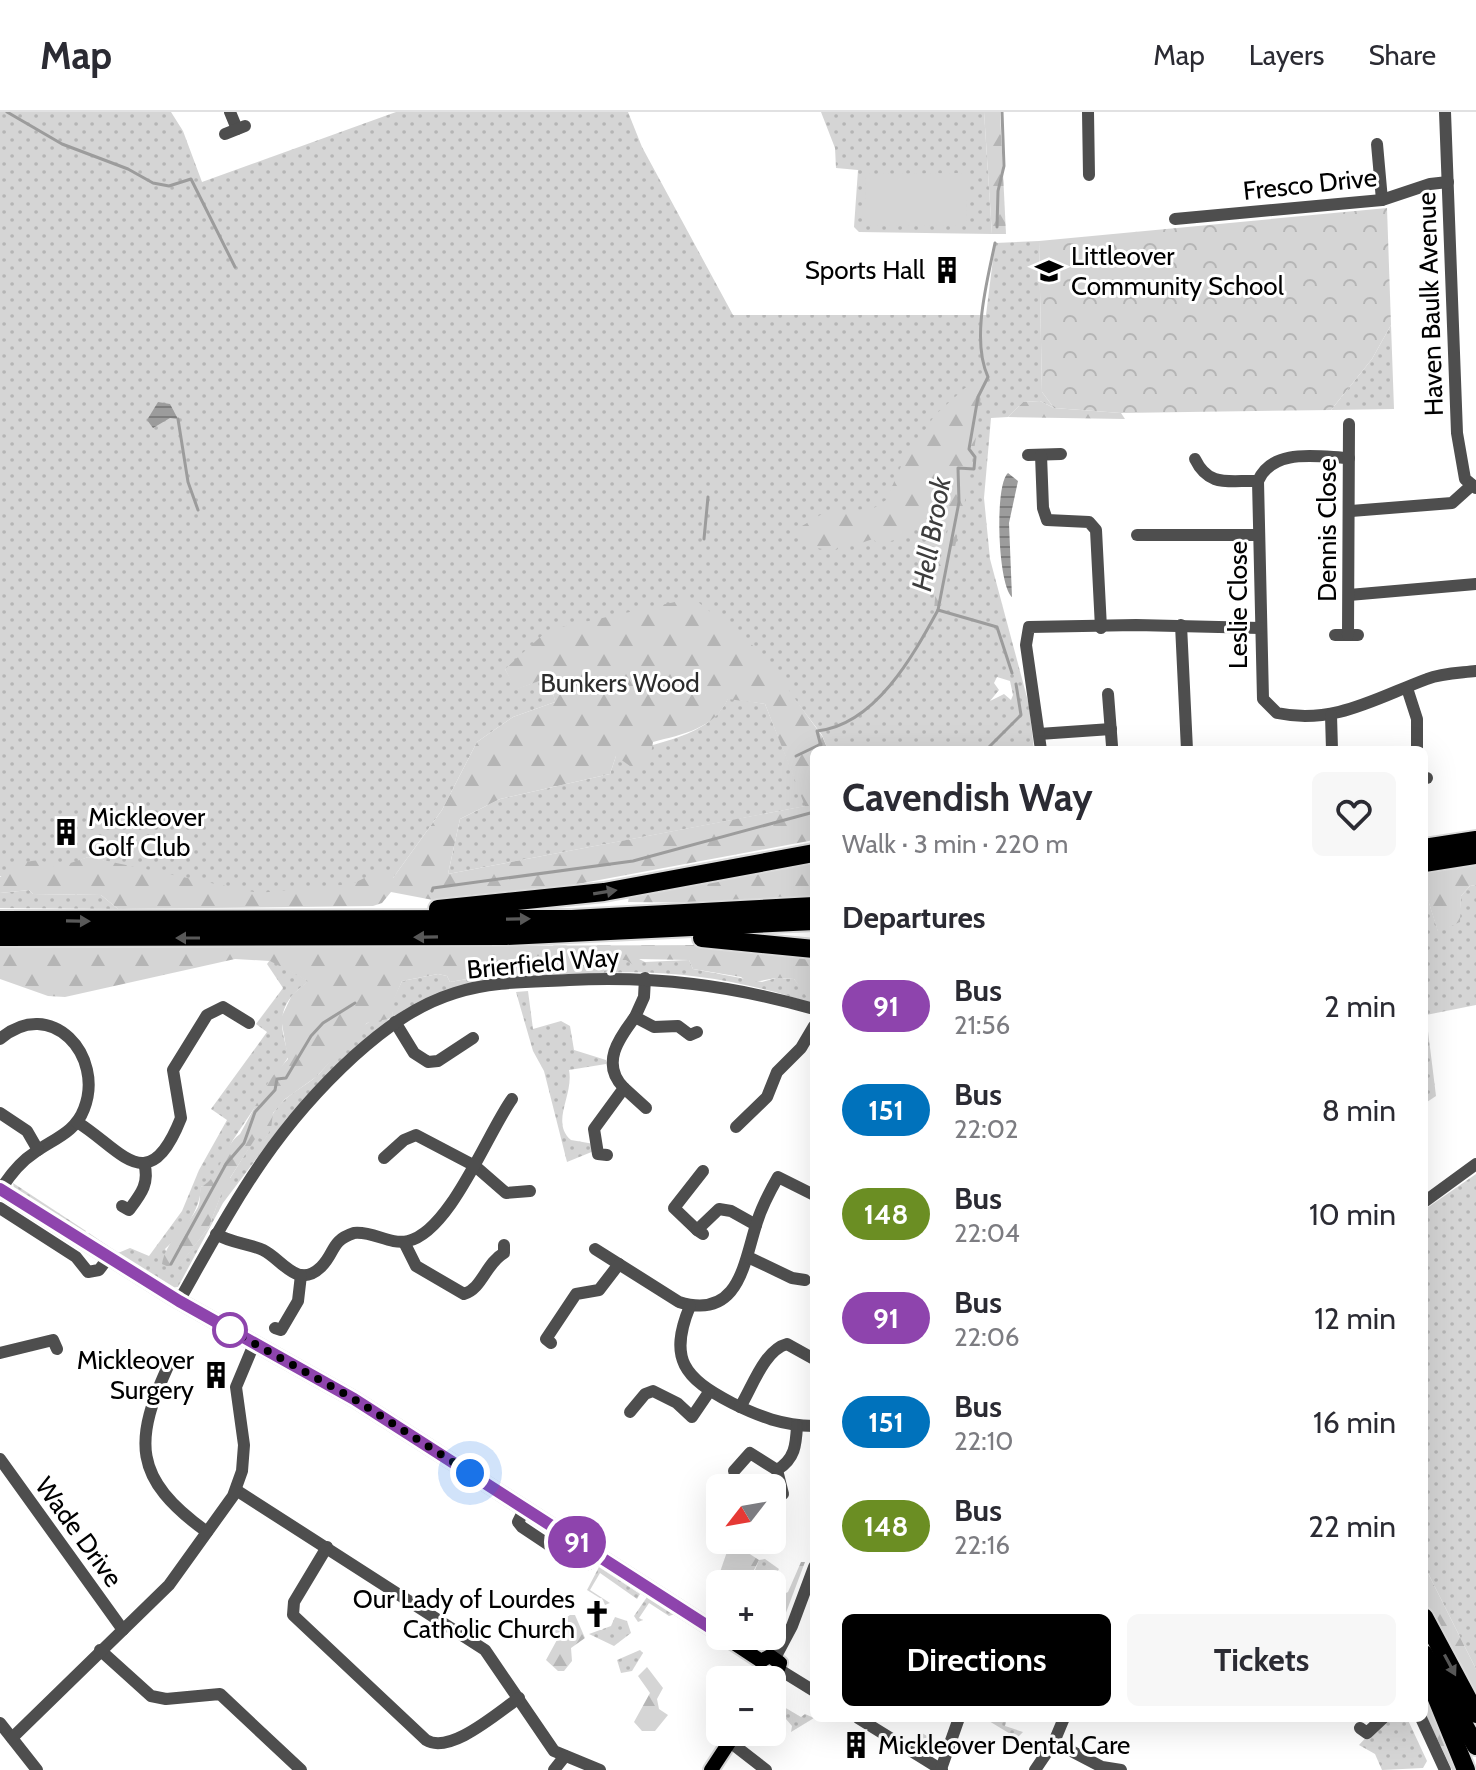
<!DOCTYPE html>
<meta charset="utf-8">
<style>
body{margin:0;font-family:Cabin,sans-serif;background:#f7f7f7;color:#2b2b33;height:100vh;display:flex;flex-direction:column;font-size:30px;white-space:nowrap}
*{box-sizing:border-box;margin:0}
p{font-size:26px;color:#7c7c81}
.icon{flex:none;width:44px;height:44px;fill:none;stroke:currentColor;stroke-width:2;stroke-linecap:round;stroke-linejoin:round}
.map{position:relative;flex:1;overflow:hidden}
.details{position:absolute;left:810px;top:634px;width:618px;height:976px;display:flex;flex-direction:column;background:#fff;border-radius:12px;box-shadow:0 8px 32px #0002}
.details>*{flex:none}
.badge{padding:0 16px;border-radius:26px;font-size:28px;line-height:52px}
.needle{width:52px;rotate:239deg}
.controls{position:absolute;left:706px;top:1362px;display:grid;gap:16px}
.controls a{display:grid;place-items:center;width:80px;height:80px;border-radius:12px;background:#fff;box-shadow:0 8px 32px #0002;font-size:40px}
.you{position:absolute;width:40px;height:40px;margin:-20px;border:6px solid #fff;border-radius:50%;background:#1a73e8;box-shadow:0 0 0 12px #1a73e833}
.map>.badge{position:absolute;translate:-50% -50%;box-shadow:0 0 0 4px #fff}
h2{padding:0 32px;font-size:30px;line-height:72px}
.round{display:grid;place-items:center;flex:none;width:84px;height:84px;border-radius:12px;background:#f7f7f7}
.headline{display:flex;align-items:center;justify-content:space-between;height:136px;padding:0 32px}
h1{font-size:38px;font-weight:700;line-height:60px}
.primary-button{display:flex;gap:16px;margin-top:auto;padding:16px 32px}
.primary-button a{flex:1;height:92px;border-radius:12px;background:#000;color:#fff;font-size:32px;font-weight:700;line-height:92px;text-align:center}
.primary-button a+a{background:#f7f7f7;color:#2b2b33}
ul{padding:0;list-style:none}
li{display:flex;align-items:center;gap:24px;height:104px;padding:0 32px}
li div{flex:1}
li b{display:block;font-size:30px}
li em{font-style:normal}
li .badge{min-width:88px;font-weight:700;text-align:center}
header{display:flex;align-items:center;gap:48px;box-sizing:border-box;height:112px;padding:0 40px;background:#fff;border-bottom:2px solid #e1e1e2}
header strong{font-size:38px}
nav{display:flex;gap:44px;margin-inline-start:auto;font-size:28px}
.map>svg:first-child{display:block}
.grass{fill:url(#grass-dots);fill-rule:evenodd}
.forest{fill:url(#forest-firs);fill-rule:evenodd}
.park{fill:url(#park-crowns)}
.pitch{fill:#d5d5d5}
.water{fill:url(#water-rules)}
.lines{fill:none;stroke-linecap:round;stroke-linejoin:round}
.stream{stroke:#9c9c9c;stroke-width:3}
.major-casing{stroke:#dbdbdb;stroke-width:18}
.highway-casing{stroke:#dbdbdb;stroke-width:22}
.minor{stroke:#4e4e4e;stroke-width:12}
.major{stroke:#000;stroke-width:14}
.highway{stroke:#000;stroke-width:18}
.oneway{fill:#595959}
.line-casing{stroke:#fff;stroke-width:18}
.line{stroke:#8e44ad;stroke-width:12}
.walk{stroke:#000;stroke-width:8;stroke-dasharray:0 14.4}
.stop-dot{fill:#fff;stroke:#8e44ad;stroke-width:4}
.labels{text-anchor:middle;stroke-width:6;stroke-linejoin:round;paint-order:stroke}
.street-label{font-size:26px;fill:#000;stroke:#fff}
.poi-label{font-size:26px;fill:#000;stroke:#fff;text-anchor:start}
.park-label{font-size:26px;fill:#2c2c2c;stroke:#fff}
.water-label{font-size:28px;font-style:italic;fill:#3d3d3d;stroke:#fff}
</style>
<header>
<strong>Map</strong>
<nav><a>Map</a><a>Layers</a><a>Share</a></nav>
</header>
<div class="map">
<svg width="1476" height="1658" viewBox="0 0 1476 1658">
<defs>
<pattern id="grass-dots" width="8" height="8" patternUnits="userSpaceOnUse" patternTransform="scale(2)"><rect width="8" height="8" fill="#d5d5d5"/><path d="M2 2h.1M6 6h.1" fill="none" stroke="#b5b5b5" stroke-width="1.8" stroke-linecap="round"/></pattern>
<pattern id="forest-firs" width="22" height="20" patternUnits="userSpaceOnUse" patternTransform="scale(2)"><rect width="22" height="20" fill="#d5d5d5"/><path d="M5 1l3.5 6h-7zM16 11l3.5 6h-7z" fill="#b5b5b5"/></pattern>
<pattern id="park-crowns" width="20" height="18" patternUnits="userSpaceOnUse" patternTransform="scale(2)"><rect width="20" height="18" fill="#d5d5d5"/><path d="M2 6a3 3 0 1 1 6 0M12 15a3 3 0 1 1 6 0" fill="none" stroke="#b5b5b5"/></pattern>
<pattern id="water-rules" width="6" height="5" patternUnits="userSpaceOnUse" patternTransform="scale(2)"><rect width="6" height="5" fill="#9c9c9c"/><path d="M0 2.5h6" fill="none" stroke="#7d7d7d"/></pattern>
</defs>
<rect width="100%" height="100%" fill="#fff"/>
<!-- grass -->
<g class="grass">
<path d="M0 0H171L183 19 202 70 396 0H628L642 35 733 203H986L995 131 1039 129 1042 280 1054 296 1040 289 1023 290 1008 305 991 306 984 386 990 447 1029 593 1034 638H828L822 623 793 585 505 557 516 577 550 565 555 590 513 605 477 630 442 698 393 766 312 787 256 785 88 745 35 767 0 764ZM997 565 1010 569 1013 583 1011 588 1004 582 990 589 999 578 994 571Z"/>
<path d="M821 0H984L992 122 859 120 854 115 858 58 836 56 835 36Z"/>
<path d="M1391 213 1394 297 1331 298 1372 247Z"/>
<path d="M728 586 765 592 806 694 448 762 460 707 500 687 610 662 616 644C653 630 711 626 728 586Z"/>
<path d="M1476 773V893L1426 903 1436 984 1424 992V775L1438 819 1459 810 1461 784 1470 774Z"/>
<path d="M29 778 33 782 101 783 118 797 0 796V781Z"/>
<path d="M639 847 645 850 689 848 693 857 762 870 776 866 794 867 814 892C745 869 676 857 603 861L610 848Z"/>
<path d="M270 848 309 869C277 892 278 909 289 944L233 1028 212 1069 201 1075C200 1100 182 1121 165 1137L176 1157 209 1115 222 1079 257 1023 264 1028C272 1018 267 1010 274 1000 285 983 303 976 318 963 336 946 361 899 390 908L287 1006 223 1091 178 1175 169 1176 86 1125 89 1121 118 1141 130 1136 149 1144 182 1099 199 1058 227 1008 211 997 267 920 256 912 283 876 267 852Z"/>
<path d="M468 860H479L485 869 393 906 391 892 402 869 438 862 447 864 450 870 467 867Z"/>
<path d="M528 879 533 917 561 909 570 914 574 938 606 948V952L569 958C574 983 550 1010 571 1028L594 1032V1039L567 1050 544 959 533 939 516 880Z"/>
<path d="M1476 1062V1557L1424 1453V1098Z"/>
<path d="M13 1071 86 1119 82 1124 15 1081Z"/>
<path d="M765 1447 779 1457 769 1472 753 1463 759 1448Z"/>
<path d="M599 1455 640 1482 637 1487 600 1461 590 1478 610 1491 605 1493 603 1488 587 1478Z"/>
<path d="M647 1485 675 1502 669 1504 649 1491 639 1506 643 1508 638 1510 634 1504Z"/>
<path d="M615 1505 627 1509 631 1521 614 1534 589 1522 611 1514Z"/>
<path d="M640 1538 643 1541 632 1559 621 1561 617 1548Z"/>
<path d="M784 1595 801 1605 805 1602 814 1606 791 1620 792 1614 780 1600Z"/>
<path d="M984 1606H1007L1005 1614 1023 1620 1017 1626Z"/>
<path d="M1384 1606H1407L1427 1649 1423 1656 1382 1658 1375 1642 1359 1633Z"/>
<path d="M922 1621 937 1630 935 1635 941 1639 940 1645 911 1629Z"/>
</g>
<!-- forest -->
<g class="forest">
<path d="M984 0H1000L1006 122H992Z"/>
<path d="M982 268C977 346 958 423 940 499L934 497 938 457 949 413 933 417 922 411 899 427 878 432 873 427 855 433 844 430 834 439 811 435 797 417 822 402 874 396 886 388 902 352 935 303 965 276Z"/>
<path d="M1040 289 1054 296 1121 301 1125 307 1008 305 1023 290Z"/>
<path d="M693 486 762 541 822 624 828 638H814V728L551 777 433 788 391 780 382 791 373 794 118 797 101 783 33 782 29 778 0 781V765C20 753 34 740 56 756L88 745 258 781 352 772 377 760 393 766 442 698 477 630 513 605 555 590 550 565 515 578 505 557 548 518ZM728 587 765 592 805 694 448 762 460 707 500 687 610 662 616 644 634 657 650 648 653 630C683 622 714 617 728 587Z"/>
<path d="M814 751V784L712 791 628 790 629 785Z"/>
<path d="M1476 751V773L1470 774 1461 784 1460 810 1438 820 1424 775V759Z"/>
<path d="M715 833 814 845V889L808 887 794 867 776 866 749 871 741 865 693 857 689 848 639 847 635 854 626 848H610L603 861 485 869 479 860H468L467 867 450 870 447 864 438 862 402 869 392 892 393 906 367 911 316 965 285 987 273 1001 271 1017 264 1029 257 1024 230 1066 234 1073 228 1081 222 1080 209 1115 176 1158 162 1152C166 1128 187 1116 198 1095 201 1087 199 1083 201 1075 222 1064 221 1036 240 1022L270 967 288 947 281 906 292 883 308 869 270 849 235 847 65 885 48 884 0 867V836Z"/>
<path d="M731 1428H741L739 1435 759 1448 747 1472 740 1468 736 1472 719 1463Z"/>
<path d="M801 1450H805L784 1506 778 1503 785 1490 784 1482 788 1480Z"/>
<path d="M1424 1453 1476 1557V1586L1424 1488Z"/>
<path d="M570 1503H575L585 1526 571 1536 572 1549 564 1559H558L546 1548 558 1526 553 1521 558 1511Z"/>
<path d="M647 1555 663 1576 657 1587 659 1597 668 1603 655 1619H642L634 1610 650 1581 638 1564Z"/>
<path d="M1424 1570 1460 1658H1452L1424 1599Z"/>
</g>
<!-- park -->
<path class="park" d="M1387 96 1391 213 1372 247 1331 298 1121 301 1054 296 1042 280 1039 129Z"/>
<!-- pitch -->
<path class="pitch" d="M966 61 967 113 866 114 865 62Z"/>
<!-- water -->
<g class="water">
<path d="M158 290 170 292 178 307 170 306 153 316 147 308Z"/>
<path d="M1008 361 1018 369 1009 411 1012 485C998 474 994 373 1008 361Z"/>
</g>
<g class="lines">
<!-- stream -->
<g class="stream">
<path d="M7 0 62 32 128 57 153 71 169 74 191 67 235 155"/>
<path d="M997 115 998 79 1004 54 1002 0"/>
<path d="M178 307 188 370 198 398"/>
<path d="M704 427 708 385"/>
<path d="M938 498 959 390 958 356 974 357 975 345 969 337 978 285 988 265C971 228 987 170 995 131"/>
<path d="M822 638 817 619C875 613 913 544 938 498L997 515 1012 561"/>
<path d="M986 638 1021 603 1016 572"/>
<path d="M796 644 821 632"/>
<path d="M432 779 433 776 633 749 814 700"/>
<path d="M171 1152 226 1052 244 1031 255 1000 275 978 277 967 286 966 311 924 323 911 355 891"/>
</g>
<!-- major casing -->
<g class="major-casing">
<g id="major">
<path d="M0 1077 179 1189 354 1287 720 1522"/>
<path d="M723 1524 761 1549"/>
<path d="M761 1549 770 1544 780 1551 776 1563 765 1564"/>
<path d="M711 1658 736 1620"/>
</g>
</g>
<!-- highway casing -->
<g class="highway-casing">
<g id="highway">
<path d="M1424 736 1476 728"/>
<path d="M1424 751 1476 743"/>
<path d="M438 797 604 780 814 741"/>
<path d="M0 808 572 807 814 794"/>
<path d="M0 825 506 824 814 809"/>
<path d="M702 826 814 837"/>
<path d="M1424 1505 1476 1602"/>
<path d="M1424 1542 1476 1634"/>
<path d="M1424 1555 1466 1658"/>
</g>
</g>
<!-- minor -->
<g class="minor">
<path d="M230 0 237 17"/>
<path d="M1088 0 1089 63"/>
<path d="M1445 0 1457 321 1465 367 1476 376"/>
<path d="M225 22 245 14"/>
<path d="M1377 32 1382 88"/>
<path d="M1175 107 1382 88 1430 72 1448 70"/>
<path d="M1028 343 1061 342"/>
<path d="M1041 343 1043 396 1047 408 1089 410 1096 418 1101 516"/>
<path d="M1349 346C1318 345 1273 335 1258 369L1263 587 1277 601C1334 613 1376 586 1427 567 1442 561 1460 561 1476 559"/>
<path d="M1195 347C1209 376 1229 368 1258 369"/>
<path d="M1351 399 1452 391 1472 373"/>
<path d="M1137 423H1259"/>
<path d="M1349 483 1476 472"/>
<path d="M1181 513 1187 638"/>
<path d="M1335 523H1358"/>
<path d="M1348 523 1349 312"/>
<path d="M1407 576 1417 607V638"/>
<path d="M1108 582 1112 634"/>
<path d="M1331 603 1332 638"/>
<path d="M1039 622 1111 617"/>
<path d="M1041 638 1026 533 1029 515 1136 513 1260 516"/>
<path d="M1424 666H1427"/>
<path d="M645 866 644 885 635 905 654 915 678 914 690 923 697 920"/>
<path d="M395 910 414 941 428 950 438 949 473 926"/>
<path d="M0 927C51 883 105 944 84 997 75 1021 53 1027 34 1041 20 1050 10 1063 1 1077"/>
<path d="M624 976 646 996"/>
<path d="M0 1001 27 1019 38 1038"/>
<path d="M77 1010C121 1037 148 1089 181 1006L173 958 207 903 223 895 249 911"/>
<path d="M736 1015 767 985 777 960 801 936 814 914"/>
<path d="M607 1043 598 1042 594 1017 624 976C600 952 619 926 635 905"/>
<path d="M384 1046 404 1028 416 1023 475 1054 506 1081 530 1079"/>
<path d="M1424 1090 1476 1052"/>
<path d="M122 1094 129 1098C141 1082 150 1071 144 1051"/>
<path d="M0 1096 76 1145 88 1160 99 1158 108 1146"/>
<path d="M697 1118 674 1096 703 1059"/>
<path d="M216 1122C231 1131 247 1131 263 1138 282 1147 297 1178 321 1155 336 1140 330 1129 354 1121 374 1119 389 1133 408 1129 450 1120 488 1020 512 987"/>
<path d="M703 1122 697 1118 719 1097 731 1099 756 1113"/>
<path d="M404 1130 416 1154 464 1182C482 1177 486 1151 504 1141V1133"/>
<path d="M595 1137 679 1190C740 1209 744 1149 757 1110 762 1094 770 1079 778 1065L814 1083"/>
<path d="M750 1146 792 1166 805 1168"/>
<path d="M179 1189C234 1092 270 1021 354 944 384 917 416 893 455 881 492 869 532 870 569 868 658 864 729 873 814 897"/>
<path d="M690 1194C668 1247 684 1266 732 1291 760 1305 782 1313 814 1314"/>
<path d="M275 1216 281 1218 298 1189 301 1163"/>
<path d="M551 1231 546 1227 576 1182 599 1178 619 1152"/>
<path d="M0 1241 53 1228 57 1237"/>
<path d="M170 1250C133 1329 132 1366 207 1420"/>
<path d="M740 1295C752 1276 764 1238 787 1232L814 1247"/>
<path d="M630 1300 645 1282 653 1279 677 1291 692 1305 709 1280"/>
<path d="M0 1347 123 1518"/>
<path d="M777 1358 783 1382"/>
<path d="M734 1359 750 1341 777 1358C795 1347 796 1333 797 1314"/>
<path d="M236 1378 485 1538 554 1639 600 1658"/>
<path d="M525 1396 518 1410 522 1415 579 1453 589 1452 597 1443"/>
<path d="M327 1435 294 1490 293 1503 426 1628C450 1643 497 1601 519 1586"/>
<path d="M100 1538 151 1584 166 1587 220 1582 301 1658"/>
<path d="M775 1546 792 1514 814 1455"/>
<path d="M780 1558 814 1579"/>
<path d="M858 1606 942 1658"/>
<path d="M1421 1606 1445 1658"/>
<path d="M0 1611 37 1658"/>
<path d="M1360 1616 1367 1621 1383 1606"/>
<path d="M12 1626 169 1473 233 1384 242 1359 244 1333 236 1275 254 1232"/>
<path d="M730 1630 766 1658"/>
<path d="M1054 1630 1102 1655 1121 1658"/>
<path d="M941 1657 959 1606"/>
<path d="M554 1658 565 1644"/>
<path d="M1035 1658 1054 1630 1064 1606"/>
</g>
<!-- major -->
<use href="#major" class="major"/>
<!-- highway -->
<use href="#highway" class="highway"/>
</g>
<!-- one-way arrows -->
<defs><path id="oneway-solid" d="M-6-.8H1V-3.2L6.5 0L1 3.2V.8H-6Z" transform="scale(2)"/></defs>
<g class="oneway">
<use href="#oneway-solid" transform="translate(605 780) rotate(-9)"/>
<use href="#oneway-solid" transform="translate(518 807) rotate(-1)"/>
<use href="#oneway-solid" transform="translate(78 809) rotate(1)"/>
<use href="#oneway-solid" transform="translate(426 825) rotate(179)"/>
<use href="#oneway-solid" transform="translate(188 826) rotate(-180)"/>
<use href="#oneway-solid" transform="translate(1450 1553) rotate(62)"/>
</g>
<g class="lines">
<!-- line casing -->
<g class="line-casing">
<path id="line" d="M0 1077 179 1189 354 1287 720 1522"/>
</g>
<!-- line -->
<use href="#line" class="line"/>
<!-- walk -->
<path class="walk" d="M230 1218 354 1287 470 1361"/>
</g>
<!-- icons -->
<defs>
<g id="building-bare" transform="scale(2.16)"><path d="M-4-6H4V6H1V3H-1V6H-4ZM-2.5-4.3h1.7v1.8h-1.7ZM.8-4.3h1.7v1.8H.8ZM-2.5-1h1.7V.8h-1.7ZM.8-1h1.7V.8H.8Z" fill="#000" stroke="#fff" stroke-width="2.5" paint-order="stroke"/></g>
<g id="school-bare" transform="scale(2.16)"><path d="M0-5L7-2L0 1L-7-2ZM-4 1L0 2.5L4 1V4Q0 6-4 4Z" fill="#000" stroke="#fff" stroke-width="2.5" paint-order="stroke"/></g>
<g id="church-bare" transform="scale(2.16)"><path d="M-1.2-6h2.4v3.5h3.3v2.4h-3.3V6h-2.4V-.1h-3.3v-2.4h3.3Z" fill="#000" stroke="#fff" stroke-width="2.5" paint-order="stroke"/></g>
</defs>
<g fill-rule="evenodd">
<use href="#building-bare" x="947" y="158"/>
<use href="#school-bare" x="1049" y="159"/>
<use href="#building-bare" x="66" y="720"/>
<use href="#building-bare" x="216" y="1263"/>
<use href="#church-bare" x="597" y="1502"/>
<use href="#building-bare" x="856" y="1633"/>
</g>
<!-- markers -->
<circle class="stop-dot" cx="230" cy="1218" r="16"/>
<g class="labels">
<!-- street labels -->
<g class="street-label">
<text transform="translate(1310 72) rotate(-6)" y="9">Fresco Drive</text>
<text transform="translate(1430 192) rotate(-92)" y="9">Haven Baulk Avenue</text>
<text transform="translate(1327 418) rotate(-90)" y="9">Dennis Close</text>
<text transform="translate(1238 493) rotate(-90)" y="9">Leslie Close</text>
<text transform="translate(543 851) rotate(-5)" y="9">Brierfield Way</text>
<text transform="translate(79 1420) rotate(54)" y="9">Wade Drive</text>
</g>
<!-- poi labels -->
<g class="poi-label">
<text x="1071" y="153">Littleover<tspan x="1071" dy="30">Community School</tspan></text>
<text x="925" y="167" text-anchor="end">Sports Hall</text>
<text x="88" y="714">Mickleover<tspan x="88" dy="30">Golf Club</tspan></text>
<text x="194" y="1257" text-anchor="end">Mickleover<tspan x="194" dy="30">Surgery</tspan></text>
<text x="575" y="1496" text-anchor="end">Our Lady of Lourdes<tspan x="575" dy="30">Catholic Church</tspan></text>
<text x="878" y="1642">Mickleover Dental Care</text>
</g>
<!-- park labels -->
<g class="park-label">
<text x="620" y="580">Bunkers Wood</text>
</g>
<!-- water labels -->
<g class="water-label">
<text transform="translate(931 422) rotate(-80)" y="10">Hell Brook</text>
</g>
</g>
</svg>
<div class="controls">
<a><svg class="needle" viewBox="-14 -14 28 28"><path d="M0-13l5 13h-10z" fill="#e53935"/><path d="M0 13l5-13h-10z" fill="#7c7c81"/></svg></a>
<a>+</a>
<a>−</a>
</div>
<div class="you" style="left:470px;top:1361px"></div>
<b class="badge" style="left:577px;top:1430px;background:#8e44ad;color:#fff">91</b>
<section class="details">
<div class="headline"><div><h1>Cavendish Way</h1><p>Walk · 3 min · 220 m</p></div><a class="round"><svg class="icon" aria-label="heart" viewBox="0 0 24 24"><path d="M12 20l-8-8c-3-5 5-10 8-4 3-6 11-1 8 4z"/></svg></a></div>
<h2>Departures</h2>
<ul>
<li><span class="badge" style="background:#8e44ad;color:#fff">91</span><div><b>Bus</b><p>21:56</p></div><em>2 min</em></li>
<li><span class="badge" style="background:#0072bc;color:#fff">151</span><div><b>Bus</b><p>22:02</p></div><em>8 min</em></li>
<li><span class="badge" style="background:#6b8e23;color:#fff">148</span><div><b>Bus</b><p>22:04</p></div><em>10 min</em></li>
<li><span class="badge" style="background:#8e44ad;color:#fff">91</span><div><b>Bus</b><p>22:06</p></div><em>12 min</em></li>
<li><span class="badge" style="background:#0072bc;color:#fff">151</span><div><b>Bus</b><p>22:10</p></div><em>16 min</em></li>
<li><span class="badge" style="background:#6b8e23;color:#fff">148</span><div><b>Bus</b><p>22:16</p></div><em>22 min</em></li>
</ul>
<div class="primary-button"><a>Directions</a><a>Tickets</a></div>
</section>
</div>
